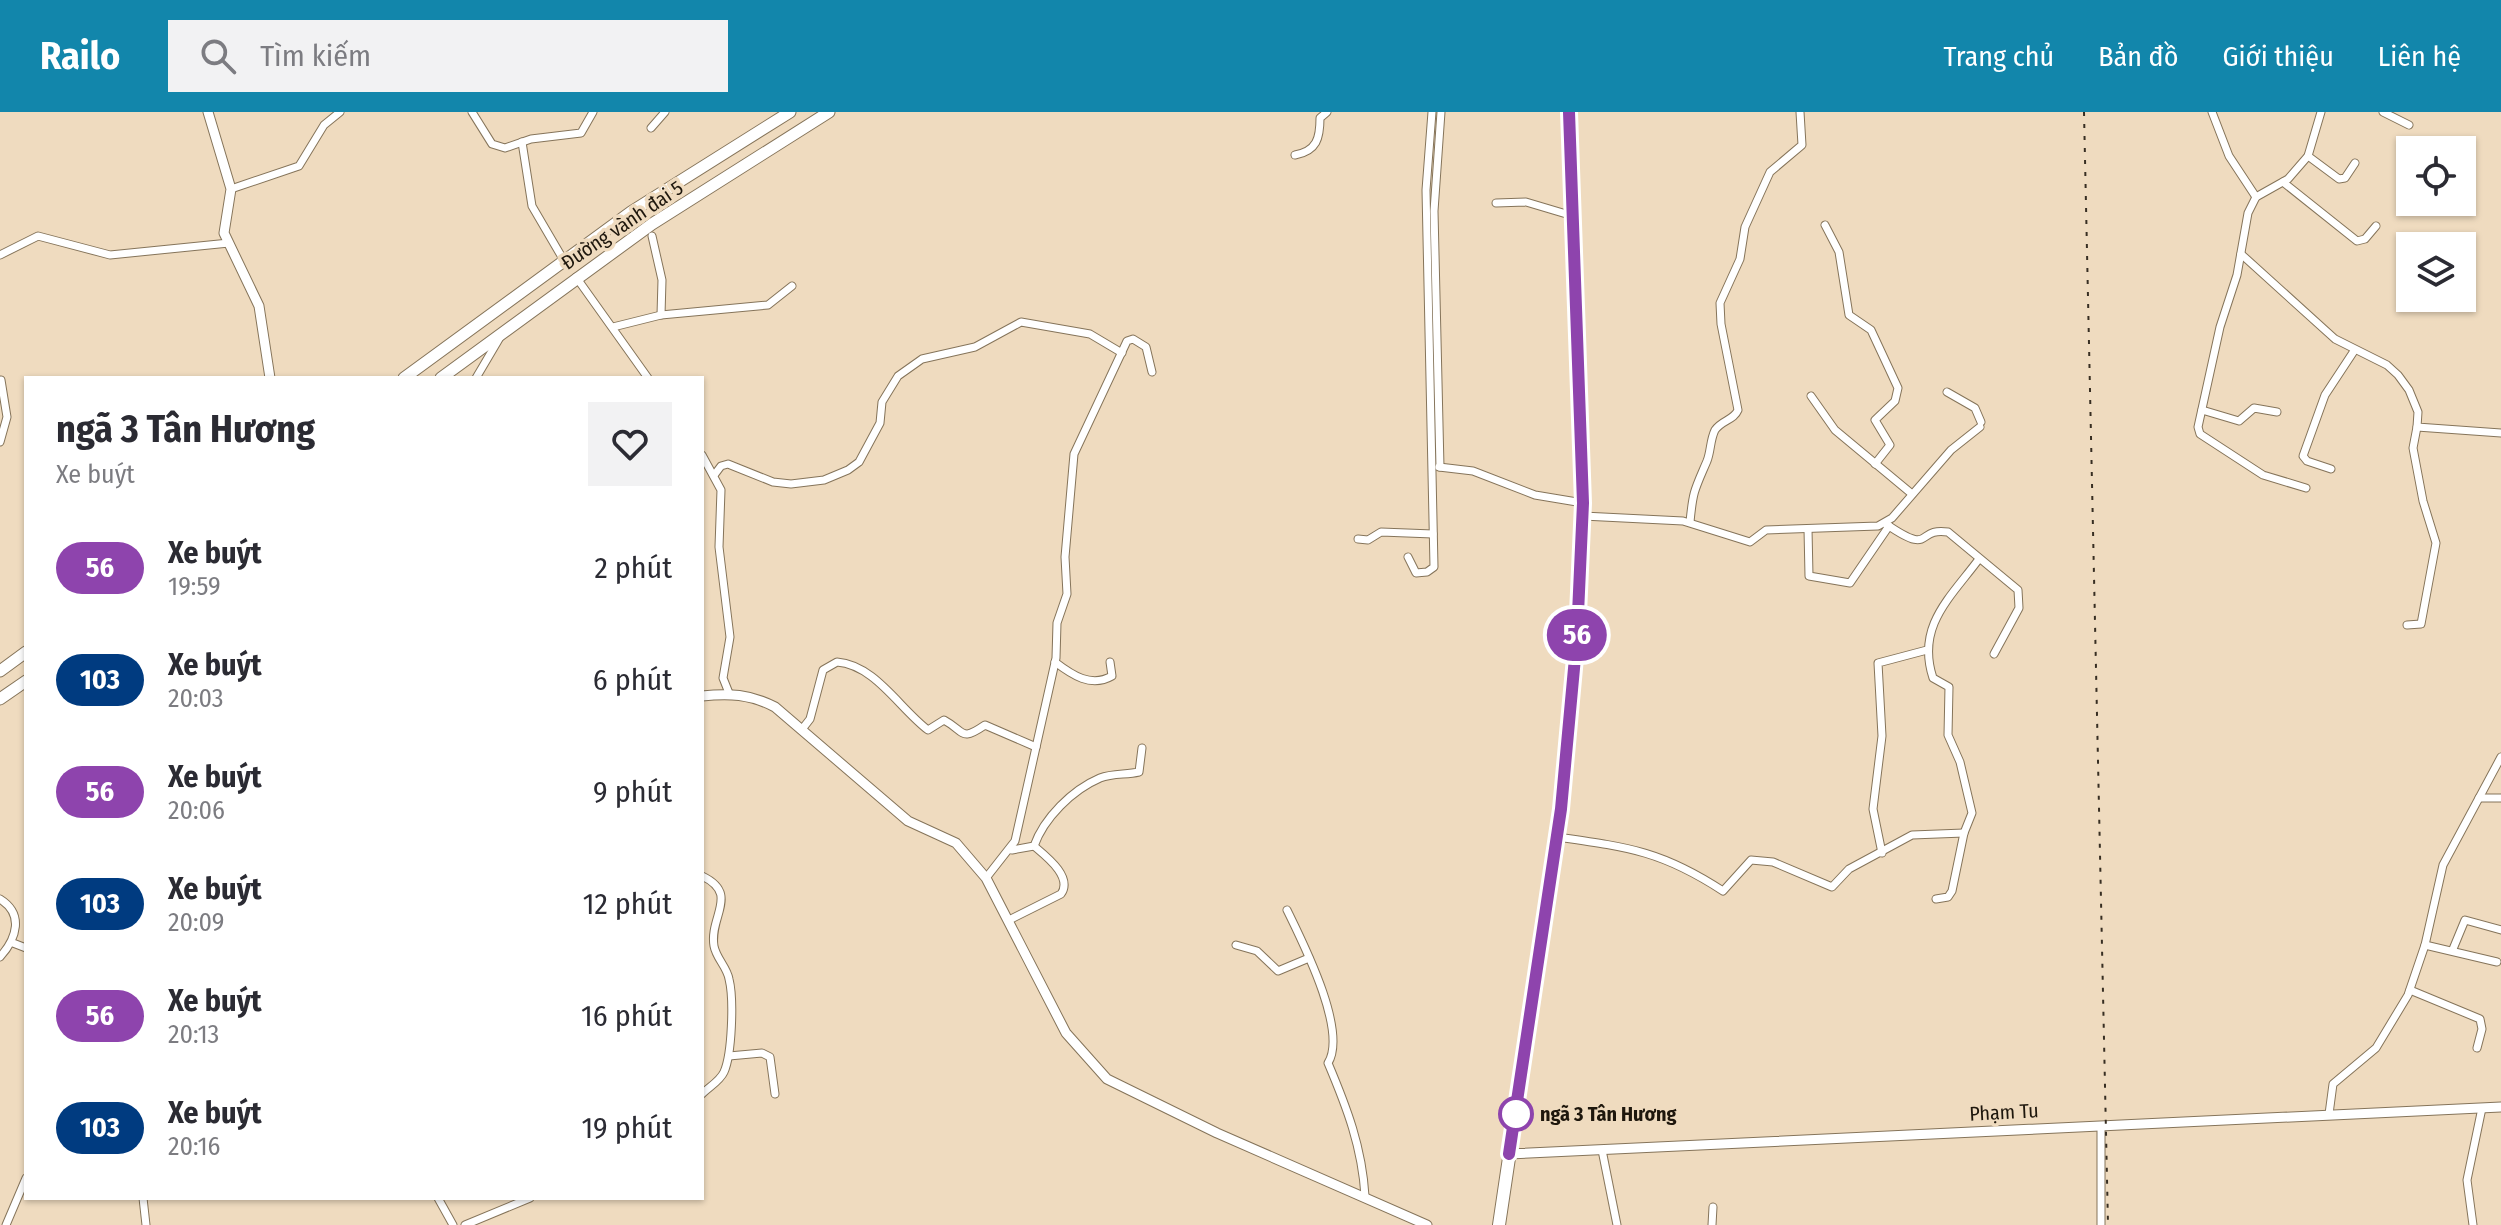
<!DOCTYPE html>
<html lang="vi">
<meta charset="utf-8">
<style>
body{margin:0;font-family:"Fira Sans Condensed",sans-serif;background:#f2f2f3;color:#2b2b33;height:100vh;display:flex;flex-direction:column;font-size:30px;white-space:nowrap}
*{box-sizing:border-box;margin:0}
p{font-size:26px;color:#7c7c81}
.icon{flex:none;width:44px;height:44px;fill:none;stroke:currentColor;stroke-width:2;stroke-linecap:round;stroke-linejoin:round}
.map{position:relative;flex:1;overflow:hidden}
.drawer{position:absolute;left:24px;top:264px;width:680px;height:824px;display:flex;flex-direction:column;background:#fff;border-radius:0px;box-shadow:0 2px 6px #0004}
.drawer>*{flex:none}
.badge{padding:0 16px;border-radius:26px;font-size:28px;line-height:52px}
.controls{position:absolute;left:2396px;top:24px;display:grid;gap:16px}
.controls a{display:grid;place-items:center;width:80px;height:80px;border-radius:0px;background:#fff;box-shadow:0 2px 6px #0004;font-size:40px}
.map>.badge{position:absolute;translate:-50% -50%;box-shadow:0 0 0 4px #fff}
.round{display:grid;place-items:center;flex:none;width:84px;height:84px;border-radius:0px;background:#f2f2f3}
.overview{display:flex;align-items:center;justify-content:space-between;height:136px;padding:0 32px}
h1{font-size:38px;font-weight:700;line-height:60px}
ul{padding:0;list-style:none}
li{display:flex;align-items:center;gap:24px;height:112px;padding:0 32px}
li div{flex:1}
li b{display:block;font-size:30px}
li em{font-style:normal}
li .badge{min-width:88px;font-weight:700;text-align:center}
header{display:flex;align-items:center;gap:48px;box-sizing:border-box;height:112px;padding:0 40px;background:#1286ab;color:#fff}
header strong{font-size:38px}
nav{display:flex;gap:44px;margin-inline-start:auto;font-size:28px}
.search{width:560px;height:72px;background:#f2f2f3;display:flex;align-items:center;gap:20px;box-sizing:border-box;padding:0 28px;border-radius:0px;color:#7c7c81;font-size:30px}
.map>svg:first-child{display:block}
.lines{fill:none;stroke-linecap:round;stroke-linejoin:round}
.minor-casing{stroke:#85745a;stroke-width:9}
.tertiary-casing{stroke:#85745a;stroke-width:11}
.secondary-casing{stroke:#85745a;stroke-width:13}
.trunk-casing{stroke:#85745a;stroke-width:14}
.minor{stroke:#fff;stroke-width:7}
.tertiary{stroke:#fff;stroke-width:9}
.secondary{stroke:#fff;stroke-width:11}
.trunk{stroke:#fff;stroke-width:12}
.rail{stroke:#372e22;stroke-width:2;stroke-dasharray:4 8;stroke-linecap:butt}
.line-casing{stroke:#fff;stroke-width:18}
.line{stroke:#8e44ad;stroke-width:12}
.stop-dot{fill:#fff;stroke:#8e44ad;stroke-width:4}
.labels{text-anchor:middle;stroke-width:7;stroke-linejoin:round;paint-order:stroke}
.street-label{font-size:20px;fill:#1e170d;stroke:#efdbbf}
.stop-label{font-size:20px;font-weight:bold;fill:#1e170d;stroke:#efdbbf;text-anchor:start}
</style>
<header>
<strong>Railo</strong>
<div class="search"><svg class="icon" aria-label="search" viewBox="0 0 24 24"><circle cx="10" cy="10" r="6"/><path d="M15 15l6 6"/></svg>Tìm kiếm</div>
<nav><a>Trang chủ</a><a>Bản đồ</a><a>Giới thiệu</a><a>Liên hệ</a></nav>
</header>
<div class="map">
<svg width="2501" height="1113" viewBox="0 0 2501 1113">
<rect width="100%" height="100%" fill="#efdbbf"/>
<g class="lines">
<!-- minor casing -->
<g class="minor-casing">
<g id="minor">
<path d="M472 0 492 32 505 36 531 27 581 21 593 0"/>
<path d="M2212 0 2229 44 2256 85"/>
<path d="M2383 0 2409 13"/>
<path d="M651 16 665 0"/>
<path d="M522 30 532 94 563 147"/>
<path d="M1295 43C1317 39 1320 26 1320 6L1327 0"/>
<path d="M2308 44 2339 67 2345 66 2355 51"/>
<path d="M2283 70 2357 129 2365 127 2376 114"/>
<path d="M231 77 299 54 324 13 340 0"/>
<path d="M1496 91 1526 90 1573 104"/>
<path d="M1825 113 1839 140 1849 203 1871 218 1898 276 1895 289 1875 308 1890 333 1875 352"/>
<path d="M652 124 662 168 661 203"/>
<path d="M2241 142 2335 227 2387 253 2398 263 2409 278 2418 300 2417 315 2501 321"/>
<path d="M0 143 38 124 110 143 229 131"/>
<path d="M576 165 648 266"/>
<path d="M613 215 661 203 768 193 792 174"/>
<path d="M476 266 499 227"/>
<path d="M1947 280 1975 296 1981 310"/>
<path d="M1811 284 1835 318 1912 382"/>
<path d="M2202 298 2239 309 2254 296 2277 300"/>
<path d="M0 330 7 305 1 268"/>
<path d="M702 343 721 378 719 435 730 525 723 566 729 581"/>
<path d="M1439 355 1473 359 1535 383 1583 391"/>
<path d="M1440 355 1434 99 1441 0"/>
<path d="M2331 357 2307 349 2303 344 2325 283 2354 239"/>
<path d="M715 362 721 354 728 352 773 370 791 372 824 368 848 358 859 350 880 311 882 290 898 264 922 247 975 235 1021 210 1090 222 1122 241"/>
<path d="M2306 376 2263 363 2200 322 2198 315 2220 215 2237 163 2248 101 2256 85 2288 67 2308 44 2321 0"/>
<path d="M1583 404 1683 409 1750 430 1766 418 1878 414 1892 406 1951 338 1980 315"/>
<path d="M1690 410C1693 378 1695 377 1707 349 1711 339 1710 328 1715 318 1722 308 1734 308 1738 298L1721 212 1720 191 1740 147 1745 115 1770 60 1802 33 1800 0"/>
<path d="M1886 412C1934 445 1915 415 1948 420L2018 478 2019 496 1994 542"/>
<path d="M1808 417 1809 464 1850 471 1889 414"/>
<path d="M1358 427 1368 428 1381 420 1433 422"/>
<path d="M1408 445 1416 461 1427 460 1434 455 1426 78 1432 0"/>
<path d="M2407 513 2421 512 2436 431 2423 389 2413 336 2417 315"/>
<path d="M1055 550C1072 563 1091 576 1112 564L1110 550"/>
<path d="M803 616 810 607 823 558 837 550C875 553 899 596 928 618L944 608C966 620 960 630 985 613L1036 635"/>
<path d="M2479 686H2501"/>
<path d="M1557 725C1628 735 1662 739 1723 779L1751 748 1773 750 1832 775 1849 757 1912 723 1964 721"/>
<path d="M1012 738 1034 734C1044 706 1072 678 1100 666 1113 661 1126 663 1139 660L1142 636"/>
<path d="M1882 741 1873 697 1882 624 1878 551 1927 538"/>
<path d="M702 764C740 782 709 804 714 834 716 846 727 855 729 867 734 887 732 942 724 960 720 969 709 975 702 982"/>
<path d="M986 766 1015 729 1056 546 1057 511 1067 482 1065 445 1074 342 1127 229 1133 227 1146 235 1152 260"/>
<path d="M0 787C24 802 17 826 0 845"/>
<path d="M1936 787 1948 785 1952 779 1964 721 1972 701 1960 650 1948 623 1949 575 1933 566C1916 514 1950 486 1979 447"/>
<path d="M1287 798C1303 831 1348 919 1328 951 1347 996 1362 1035 1365 1084"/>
<path d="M1009 808 1061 782C1073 765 1047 745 1034 734"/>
<path d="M13 831 26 836"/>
<path d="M1236 833 1257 839 1278 859 1309 846"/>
<path d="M2425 833 2497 850"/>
<path d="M2453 837 2465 808 2501 818"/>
<path d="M2410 878 2480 907 2482 917 2477 936"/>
<path d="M729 944 762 941 770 945 775 982"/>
<path d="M2329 1002 2333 972 2376 936 2408 883 2425 833 2443 753 2501 645"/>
<path d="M1602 1038 1617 1113"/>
<path d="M143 1086 146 1113"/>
<path d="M438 1086 453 1113"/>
<path d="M6 1113 26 1066"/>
<path d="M465 1113 530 1086"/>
<path d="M1712 1113 1713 1095"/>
<path d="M2101 1113V1014"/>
<path d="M2473 1113 2467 1068 2482 996"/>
</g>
</g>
<!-- tertiary casing -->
<g class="tertiary-casing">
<g id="tertiary">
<path d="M208 0 231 77 224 121 259 194 270 266"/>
<path d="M702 584C729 581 750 582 775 595L908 709 956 731 986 766 1066 921 1107 967 1217 1021 1427 1113"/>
<path d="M1509 1042 2501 995"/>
</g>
</g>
<!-- secondary casing -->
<g class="secondary-casing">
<g id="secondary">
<path d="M404 266 631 100 790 0"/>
<path d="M441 266 652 112 829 0"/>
<path d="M0 559 26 540"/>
<path d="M0 587 26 569"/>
</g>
</g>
<!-- trunk casing -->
<g class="trunk-casing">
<path id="trunk" d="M1499 1113 1561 697 1577 524 1583 391 1569 0"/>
</g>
<!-- minor -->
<use href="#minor" class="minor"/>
<!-- tertiary -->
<use href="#tertiary" class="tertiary"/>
<!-- secondary -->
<use href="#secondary" class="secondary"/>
<!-- trunk -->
<use href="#trunk" class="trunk"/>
<!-- rail -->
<path class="rail" d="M2084 0 2108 1113"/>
</g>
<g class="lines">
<!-- line casing -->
<g class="line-casing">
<path id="line" d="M1509 1042 1561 697 1577 524 1583 391 1569 0"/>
</g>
<!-- line -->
<use href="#line" class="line"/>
</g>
<!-- markers -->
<circle class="stop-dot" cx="1516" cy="1002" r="16"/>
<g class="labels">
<!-- street labels -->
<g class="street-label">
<text transform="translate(622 113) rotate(-34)" y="7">Đường vành đai 5</text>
<text transform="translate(2004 1000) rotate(-3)" y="7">Phạm Tu</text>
</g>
<!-- stop labels -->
<g class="stop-label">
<text x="1540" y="1009">ngã 3 Tân Hương</text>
</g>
</g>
</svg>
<div class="controls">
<a><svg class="icon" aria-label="locate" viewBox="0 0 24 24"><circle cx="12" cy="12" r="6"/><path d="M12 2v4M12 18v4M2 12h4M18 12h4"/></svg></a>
<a><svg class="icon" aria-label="layers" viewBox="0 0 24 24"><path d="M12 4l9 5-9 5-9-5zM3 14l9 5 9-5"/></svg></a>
</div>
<b class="badge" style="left:1577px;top:523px;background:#8e44ad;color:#fff">56</b>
<section class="drawer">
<div class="overview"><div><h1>ngã 3 Tân Hương</h1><p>Xe buýt</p></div><a class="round"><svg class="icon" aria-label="heart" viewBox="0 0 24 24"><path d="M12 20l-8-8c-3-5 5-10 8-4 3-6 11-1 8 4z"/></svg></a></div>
<ul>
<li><span class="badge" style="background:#8e44ad;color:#fff">56</span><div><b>Xe buýt</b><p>19:59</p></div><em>2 phút</em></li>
<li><span class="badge" style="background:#003b80;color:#fff">103</span><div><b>Xe buýt</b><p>20:03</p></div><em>6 phút</em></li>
<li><span class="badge" style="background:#8e44ad;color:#fff">56</span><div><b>Xe buýt</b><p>20:06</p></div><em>9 phút</em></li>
<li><span class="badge" style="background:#003b80;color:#fff">103</span><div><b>Xe buýt</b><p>20:09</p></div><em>12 phút</em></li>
<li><span class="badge" style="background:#8e44ad;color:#fff">56</span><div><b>Xe buýt</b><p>20:13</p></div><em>16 phút</em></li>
<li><span class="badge" style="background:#003b80;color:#fff">103</span><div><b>Xe buýt</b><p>20:16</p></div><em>19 phút</em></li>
</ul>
</section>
</div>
